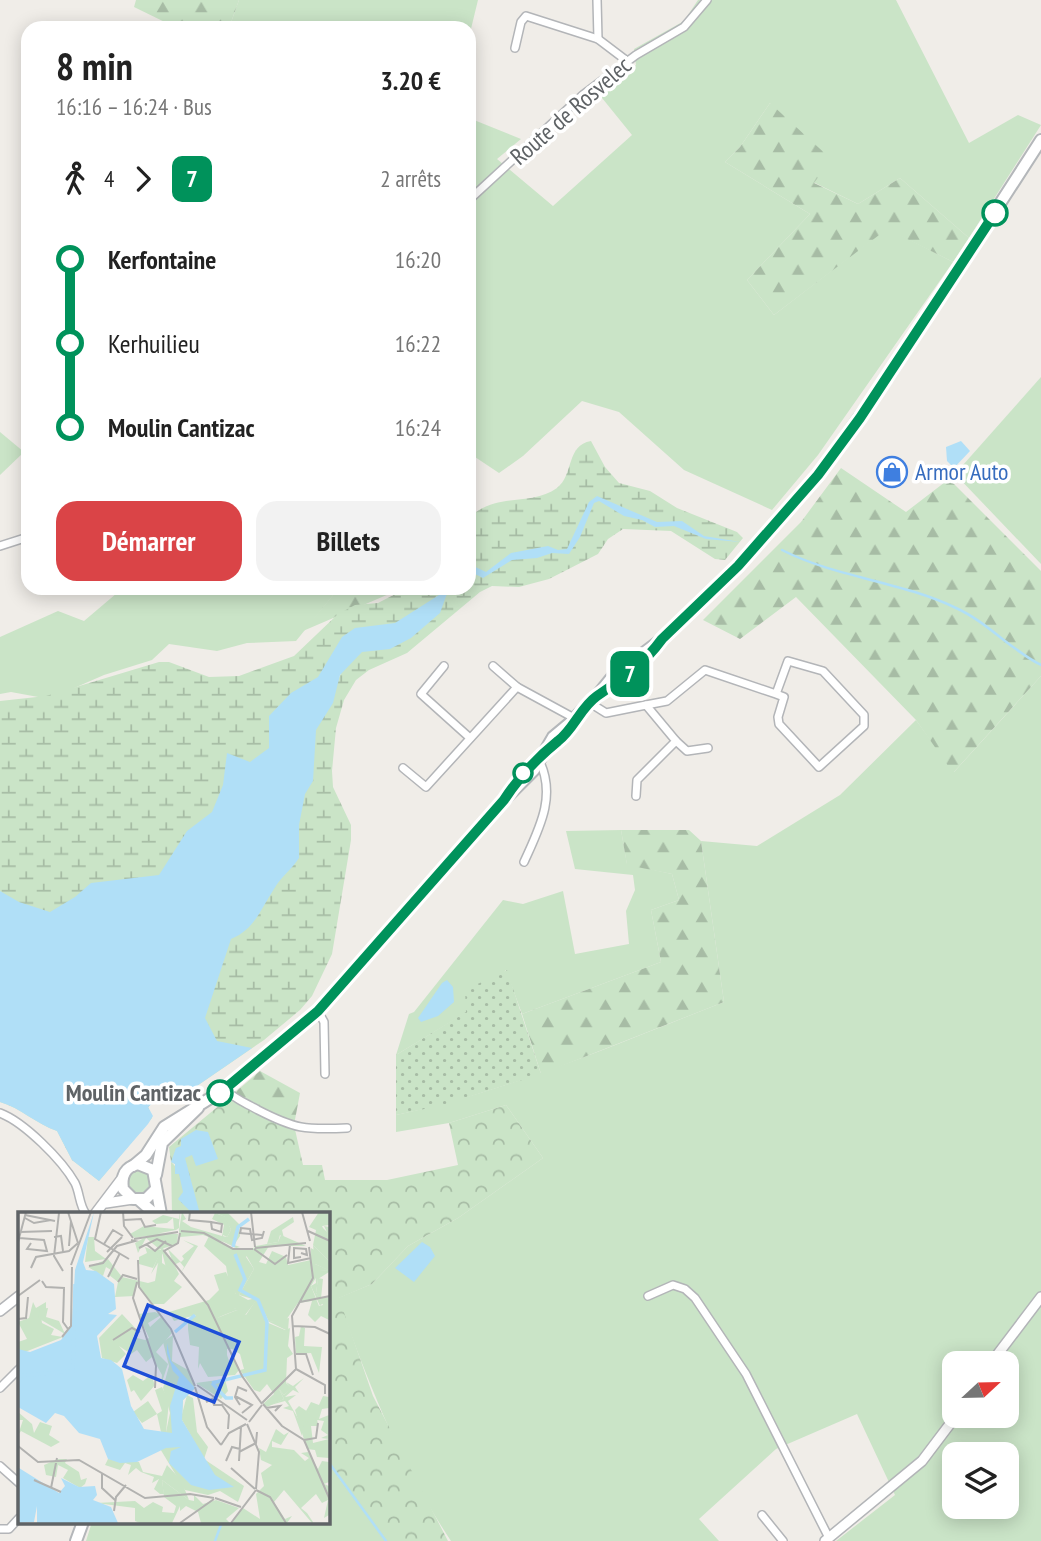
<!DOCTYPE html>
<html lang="fr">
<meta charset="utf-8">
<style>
body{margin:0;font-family:"PT Sans Narrow",sans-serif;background:#f2f2f2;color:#222;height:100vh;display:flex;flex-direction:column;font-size:26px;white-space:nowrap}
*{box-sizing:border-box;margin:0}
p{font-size:23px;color:#767676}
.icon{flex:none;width:38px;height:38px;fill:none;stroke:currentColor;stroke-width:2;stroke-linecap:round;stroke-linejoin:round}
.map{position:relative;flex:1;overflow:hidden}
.drawer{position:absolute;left:21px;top:21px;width:455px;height:574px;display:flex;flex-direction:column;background:#fff;border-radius:21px;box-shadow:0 4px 18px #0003}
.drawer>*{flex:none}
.badge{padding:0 14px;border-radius:10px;font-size:24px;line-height:46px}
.needle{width:46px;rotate:68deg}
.buttons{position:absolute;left:942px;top:1351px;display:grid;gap:14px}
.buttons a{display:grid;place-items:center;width:77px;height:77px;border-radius:14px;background:#fff;box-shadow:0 4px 18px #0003;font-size:35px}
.map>.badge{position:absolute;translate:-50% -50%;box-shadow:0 0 0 4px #fff}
.legs{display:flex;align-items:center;gap:10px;height:77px;padding:0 35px;font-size:23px}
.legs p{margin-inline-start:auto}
.headline{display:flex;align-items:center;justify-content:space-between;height:119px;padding:0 35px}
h1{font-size:38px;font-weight:800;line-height:52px}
.action{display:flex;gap:14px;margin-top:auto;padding:14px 35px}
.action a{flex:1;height:80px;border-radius:21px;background:#da4447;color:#fff;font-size:28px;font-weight:800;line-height:80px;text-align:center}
.action a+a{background:#f2f2f2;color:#222}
ul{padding:0 35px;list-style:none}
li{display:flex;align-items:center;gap:24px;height:84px;font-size:26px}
li i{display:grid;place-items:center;width:10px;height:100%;margin:0 9px;background:currentColor}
li i::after{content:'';width:18px;height:18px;margin:-9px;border:5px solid;border-radius:50%;background:#fff}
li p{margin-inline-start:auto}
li:first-child i{background:linear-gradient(#0000 50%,currentColor 0)}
li:last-child i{background:linear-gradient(currentColor 50%,#0000 0)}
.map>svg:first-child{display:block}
.grass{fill:#cae4c7;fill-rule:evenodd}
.forest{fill:url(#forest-firs)}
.wetland{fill:url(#wetland-marsh)}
.park{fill:url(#park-crowns)}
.garden{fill:url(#garden-dots)}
.water{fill:#b0dff7}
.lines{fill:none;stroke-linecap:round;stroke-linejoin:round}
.stream{stroke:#b0dff7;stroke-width:2.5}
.minor-casing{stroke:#b3b5b8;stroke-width:10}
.tertiary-casing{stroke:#b3b5b8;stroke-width:12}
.secondary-casing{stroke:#b4b7ba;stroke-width:14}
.minor{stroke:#fff;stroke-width:7}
.tertiary{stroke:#fff;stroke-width:9}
.secondary{stroke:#fff;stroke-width:10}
.line-1-casing{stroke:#fff;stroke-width:16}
.line-1{stroke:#00925b;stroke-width:10}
.stop-1-dot{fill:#fff;stroke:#00925b;stroke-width:3.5}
.labels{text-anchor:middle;stroke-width:7;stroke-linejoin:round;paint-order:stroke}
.street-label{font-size:24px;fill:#5f6366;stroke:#fff}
.shop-label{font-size:24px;fill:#366cbe;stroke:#fff;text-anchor:start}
.stop-label{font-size:24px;font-weight:bold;fill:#5f6366;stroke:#fff;text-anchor:end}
.inset-river{fill:none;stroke:#b0dff7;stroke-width:3.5}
.inset-road{fill:none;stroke:#b2b2b0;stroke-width:2}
.view{fill:#1d4ed8;fill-opacity:0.15;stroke:#1d4ed8;stroke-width:3.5}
.inset-edge{fill:none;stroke:#5f6366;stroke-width:3.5}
</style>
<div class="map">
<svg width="1041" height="1541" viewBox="0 0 1041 1541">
<defs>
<pattern id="forest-firs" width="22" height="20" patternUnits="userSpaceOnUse" patternTransform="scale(1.75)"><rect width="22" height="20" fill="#cae4c7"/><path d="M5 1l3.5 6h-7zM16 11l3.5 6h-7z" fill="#a7bca5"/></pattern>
<pattern id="wetland-marsh" width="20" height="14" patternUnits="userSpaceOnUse" patternTransform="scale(1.75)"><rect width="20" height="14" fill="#cae4c7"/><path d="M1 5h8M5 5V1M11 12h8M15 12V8" fill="none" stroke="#a7bca5"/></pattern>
<pattern id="park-crowns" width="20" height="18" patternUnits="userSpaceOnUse" patternTransform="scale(1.75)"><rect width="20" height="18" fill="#cae4c7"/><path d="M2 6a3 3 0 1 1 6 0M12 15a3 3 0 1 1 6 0" fill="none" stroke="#a7bca5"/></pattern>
<pattern id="garden-dots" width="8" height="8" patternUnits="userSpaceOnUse" patternTransform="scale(1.75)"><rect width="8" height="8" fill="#cae4c7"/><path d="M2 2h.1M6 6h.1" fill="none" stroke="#a7bca5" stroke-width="1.8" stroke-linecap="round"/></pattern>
</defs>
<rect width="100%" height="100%" fill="#f0ede8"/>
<!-- grass -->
<g class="grass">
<path d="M239 0H478L469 37V28H229Z"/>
<path d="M698 0H896L969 143 1018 115 1041 125 969 238 900 178 858 204 813 182 770 103 740 147 725 162 810 214 747 280 774 315 887 228 953 262 818 455 772 510 684 470 619 412 582 401 523 456 499 473 469 453V118L521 139 497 159 553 206 632 135 598 93 636 65 634 49 684 21Z"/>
<path d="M1041 377V564L955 474Z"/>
<path d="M0 432 24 452 0 475Z"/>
<path d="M116 588H339L296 641 247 643 217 651 169 644 152 660 104 675 49 699 11 692 0 694V637L58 611 84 621 117 593Z"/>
<path d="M1041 676V1541H836L895 1495 857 1414 776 1449 699 1519 719 1541H451C401 1466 368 1383 338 1298L372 1284 408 1246 458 1218 543 1158 506 1105 449 1123 396 1132V1115C509 1091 616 1044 724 1002L701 841 757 846 840 795 916 720 954 772ZM954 1363H1006V1416H954ZM954 1454H1006V1507H954Z"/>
<path d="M621 830 627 864 672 874 679 900 651 910 661 962 522 1014 506 970 467 1012 396 1055 409 1014 414 1012 503 900 523 904 563 891 575 954 629 944 626 911 635 890 633 875 575 869 566 831Z"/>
<path d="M171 1162C184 1171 181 1199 193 1214H172Z"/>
<circle cx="139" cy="1182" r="12"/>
<path d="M327 1462 386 1541H86L92 1522H327Z"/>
</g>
<!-- forest -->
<g class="forest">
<path d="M136 0H239L229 28H177L134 7Z"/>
<path d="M770 103 831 159 814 183 858 204 900 178 969 238 953 262 887 229 774 315 747 280 810 214 725 162 740 147Z"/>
<path d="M841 468 906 512 949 479 1041 571V676L953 773 916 720 796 597 740 639 703 620 801 522Z"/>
<path d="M339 588H403L303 631Z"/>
<path d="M621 830H689L701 841 724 1002 541 1074 522 1014 661 962 651 910 679 900 672 874 627 865Z"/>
<path d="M260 1071 300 1093 294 1125 227 1099Z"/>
</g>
<!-- wetland -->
<path class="wetland" d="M591 441 605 467 619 483 650 491 677 508 737 532 743 538 725 560 715 559 671 531 623 529 608 539 598 554 549 579 519 587 492 586 480 592 407 653 369 670 356 680 344 700 336 728 332 771 333 787 351 825V840L332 954 312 996 300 1010 264 1040 175 1101 165 1091 148 1107 152 1118 99 1181 72 1160 57 1131C36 1124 21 1108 0 1102V1018L294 777 357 638 288 774 0 1013V701L46 696 159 662H169L209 677 239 676 294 656 338 614 355 605 378 603 407 588H469V518C496 491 531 507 557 488 574 475 566 445 591 441Z"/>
<!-- park -->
<path class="park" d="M227 1099 294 1125 303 1165H322L325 1180H387L458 1165 449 1123 506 1105 543 1158 458 1218 408 1246 372 1284 339 1298 373 1396 448 1541H386L327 1462V1214H193L178 1199 183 1192 179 1174H175V1164L171 1162 169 1147Z"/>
<!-- garden -->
<path class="garden" d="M507 970 541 1074 443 1105 396 1115V1055L466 1012 465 990Z"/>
<!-- water -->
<g class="water">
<path d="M961 441 970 451 954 468 947 461 946 447Z"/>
<path d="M597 496 657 522 682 521 704 536 740 542 706 539 674 526 655 527 642 520 624 516 599 501 594 503 580 537 569 554 552 553 537 558 512 560 483 578 469 571V564L486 572 511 553 548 546 558 550 567 549 589 502Z"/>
<path d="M444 588H449L440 613 411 638 390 649 362 652 340 675 333 703 316 730 313 781 305 794 299 825V858C292 869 280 878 274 889 260 910 255 929 231 939L205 1018 217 1041 252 1048 175 1101 166 1092 148 1107 153 1116 148 1124 99 1181 72 1160 57 1131C36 1124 21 1108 0 1102V891L19 902 50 912 75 897 91 883 159 875 187 831 212 812 223 785 227 753 250 762 269 748V716L291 693 318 677 342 637 355 628 395 623 439 595Z"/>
<path d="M447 980 453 987 454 1002 438 1016 421 1022 418 1018 442 983Z"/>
<path d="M196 1130 208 1132 218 1159 196 1166 192 1155 185 1158 200 1214H193L178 1199 183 1192 179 1174H175V1164L171 1162 176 1148 181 1146V1139Z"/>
<path d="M422 1242 430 1247 435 1256 414 1282 395 1268Z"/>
</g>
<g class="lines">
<!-- stream -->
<g class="stream">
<path d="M782 550C837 578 900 581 956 608 987 622 1011 650 1041 665"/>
<path d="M327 1460 386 1541"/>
<path d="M215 1541 222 1522"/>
</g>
<!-- minor casing -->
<g class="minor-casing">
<g id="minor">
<path d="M597 0 598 39"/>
<path d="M515 48 521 22 526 16 598 39 627 61"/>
<path d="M469 200 584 94 636 55 684 27 707 0"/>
<path d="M0 546 28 537"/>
<path d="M444 666 421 694 470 738"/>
<path d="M493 666 517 687"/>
<path d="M590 703 606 713 646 705 676 741 637 780 636 796"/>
<path d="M646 705 667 701 705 670 776 694 784 697 778 717 779 724 819 767 864 726V715L823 671 788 661 776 694"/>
<path d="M676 741 687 751 708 748"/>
<path d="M403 768 426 787 517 687 574 718"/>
<path d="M524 862C539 829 557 796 539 760"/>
<path d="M318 1011 324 1022 325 1074"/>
<path d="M225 1089C234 1099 246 1103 258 1110 295 1129 305 1130 347 1128"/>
<path d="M0 1113C24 1122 62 1160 75 1183 80 1193 79 1205 86 1214"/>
<path d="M648 1296 673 1285 685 1289 695 1298 746 1374 829 1538"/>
<path d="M0 1388 19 1369"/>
<path d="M0 1466 19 1483"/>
<path d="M762 1515 783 1541"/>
<path d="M0 1529H9L19 1518"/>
</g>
</g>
<!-- tertiary casing -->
<g class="tertiary-casing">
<g id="tertiary">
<path d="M106 1203 133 1199"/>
<path d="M95 1214 123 1177"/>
<path d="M0 1311 19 1296"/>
<path d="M991 1363 1041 1297"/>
<path d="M825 1541 922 1461 956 1416"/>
</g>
</g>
<!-- secondary casing -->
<g class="secondary-casing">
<g id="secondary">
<path d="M596 697 613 676 662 639 738 566 818 475 890 374 1041 140"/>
<path d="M570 726C580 704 631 674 651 653"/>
<path d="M133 1166 146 1155 164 1127 225 1089 318 1011 504 800 534 770 553 737 571 722"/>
<path d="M156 1175 162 1143 198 1108"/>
<path d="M156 1189 146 1199H133L123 1189C121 1176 125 1167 138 1164L153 1170 161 1214"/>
<path d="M139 1200 155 1214"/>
<path d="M76 1541 83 1522"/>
</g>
</g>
<!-- minor -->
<use href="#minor" class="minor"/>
<!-- tertiary -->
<use href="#tertiary" class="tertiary"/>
<!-- secondary -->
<use href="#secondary" class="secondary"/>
</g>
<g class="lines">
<!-- line-1 casing -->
<g class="line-1-casing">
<path id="line-1" d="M220 1093 318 1011 504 800C519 777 537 758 558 741 574 729 580 708 597 696 622 679 644 664 662 639L738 566 818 475 860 418 995 213"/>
</g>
<!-- line-1 -->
<use href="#line-1" class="line-1"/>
</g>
<!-- icons -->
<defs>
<g id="shop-ring" transform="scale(1.575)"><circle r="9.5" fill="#fff" stroke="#3f7fe0" stroke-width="1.5"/><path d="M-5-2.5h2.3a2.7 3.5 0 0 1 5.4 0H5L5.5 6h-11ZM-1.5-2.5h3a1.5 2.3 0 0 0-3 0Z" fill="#3f7fe0"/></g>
</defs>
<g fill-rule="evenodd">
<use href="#shop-ring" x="892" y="472"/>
</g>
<!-- markers -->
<g class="stop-1-dot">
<circle cx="995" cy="213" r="12"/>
<circle cx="523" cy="773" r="9"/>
<circle cx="220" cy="1093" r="12"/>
</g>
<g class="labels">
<!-- street labels -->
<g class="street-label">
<text transform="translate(571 111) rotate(-41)" y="8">Route de Rosvelec</text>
</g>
<!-- shop labels -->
<g class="shop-label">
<text x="915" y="480">Armor Auto</text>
</g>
<!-- stop labels -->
<g class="stop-label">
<text x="201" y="1101">Moulin Cantizac</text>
</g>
</g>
<!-- overview -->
<g transform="translate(18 1212)">
<rect width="312" height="312" fill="#f0ede8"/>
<path d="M162 0V5L161 11V16L158 18 117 26 112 22 126 14 156 17 155 6 149 11 138 12 134 9 145 3 161 7ZM164 0 168 7 164 9 173 15 204 24 206 13 194 7 197 1 208 5 213 18 209 25 205 23 206 30 226 37 185 23 162 25 161 18ZM301 0H311V13L304 14 305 16 309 20 306 14 311 15V49L295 33 298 18 291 15ZM135 21 160 22 159 32 140 38H144L135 56 121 52V45L129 41 127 35 137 39 140 36 128 26 120 41 117 31ZM263 23 288 34H251L241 50 248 52 254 39 268 45 270 53 293 48V36L298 39 297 52 311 58 302 59 293 74 301 94 305 93 298 81 300 66 305 67 303 86 311 85V108L303 104 297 110 290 103 294 89 280 91 268 108 251 110 241 89 221 83 236 57 228 43 238 34 260 30ZM144 40 157 54 161 62 156 69 164 75 146 92H134L119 72 116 84 97 85 100 70 91 63 93 58 88 55 85 64 70 55 90 47 104 65 130 71 137 69 140 51 148 56ZM208 60 218 82V96L199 106 219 98 228 103 238 88 248 110 267 118 272 116 270 134 275 142 269 146 268 171 274 176 266 183 261 177 266 187 249 195 245 192 256 182 249 172 242 180 236 178 222 158 226 157 222 142 214 137H209V143L211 149 216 146 221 158 217 163 190 165 182 151 180 157 181 135 172 133 170 117V109L178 103 156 109 151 100 191 88 201 78 196 63ZM137 100 143 103 130 111 132 115 144 104 154 121 138 140 150 152 143 173 144 163 134 145 128 150 119 138 113 142 101 134 108 142 99 151 84 146 81 126 104 102 119 118 115 125 127 128 131 126 120 102ZM283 114 287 116 286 134 304 135 301 161 293 141 278 142 277 125 281 124ZM115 163 125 169 133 163 137 173 123 189 116 178 113 180 109 168ZM207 167 210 179 203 187 178 171ZM144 175 151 189 148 220H143L139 202 124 211 115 200 130 189 139 202 144 199 137 178ZM281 194 299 206 300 214H293L295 231 311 227V246L299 245 297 238 289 237 277 198ZM258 217 266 223 271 220 263 233 254 229V235L276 238 287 249 291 246 283 241 290 240 300 257 304 249 311 250V270L306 272 311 274V303L306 306 310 288 304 291 298 282 283 296 289 301 295 310 294 311 266 278 256 290 267 307 274 304 269 311H213L225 296 242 307 238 282 246 274 243 261 254 253 243 248 241 236 248 240ZM144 268 171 288 176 289V283L185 292 198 288 221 296 208 307 212 311H183L180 300 168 294 162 299V294L154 311H122L117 309V296L78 291 117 289 126 296 135 290 145 295 144 300 156 301 158 294 146 285Z" fill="#cae4c7"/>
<path d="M196 0H209L221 12 222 24 216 33 222 35 218 36 206 30 204 24 209 25 213 18 207 5ZM275 5 276 10 264 18 266 26 262 23 260 30 249 32 253 19ZM191 24 212 36 234 38 228 45 236 57 221 83 230 88 238 86 245 94 246 105 251 110 271 106 270 119 245 107 238 89 224 107 219 98 198 106 196 102 218 96V82L211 72 208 54 186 34ZM165 28 180 34 163 61 166 55 162 50 154 54 144 41V51L152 56 147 60 140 51 133 62 144 35 154 48 150 37 163 50 166 47 164 44 176 34ZM295 33 311 49V60L300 67 298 81 305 91 302 94 293 74 298 71 297 59 310 58 297 52ZM15 90 18 96 28 90V98L22 97 24 111 36 117 33 123 45 125 7 140 0 137V130L9 127 0 110 11 106ZM286 166 277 175 281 181 275 178 267 185 278 183 270 189 281 208 291 210 286 211 284 224 275 199 265 196 271 194 267 189 249 194 266 187 261 177 266 183 273 176 268 170 275 174ZM305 184 311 185V196L304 197 301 207 311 203V227L303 226 310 223 303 218 306 209 299 208 288 199 293 190 301 193ZM0 200 14 212 16 221 22 210 34 214 31 223 42 230 33 235 3 219 0 223 5 208H0ZM40 247H49L47 251 61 260 63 268 69 266 67 272 62 276 45 266 50 258 40 253 38 265 28 263 26 253ZM90 247 121 250 125 260 144 264 149 253 163 268 171 288 144 268 146 282H142L136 277 141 267 134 271 136 265 123 260 118 256 110 263 113 253 107 251 102 258 87 253Z" fill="#cae4c7"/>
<path d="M30 96 28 105 41 109 47 122 20 106 22 97ZM155 123 154 149 170 158 177 176 165 188 164 208 183 245 226 274 220 290 202 279 190 283 167 278 138 230 164 219 139 226 140 221 148 220 152 201 145 176 151 154 145 130Z" fill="#cae4c7"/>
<path d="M70 25H76L77 39 88 47 67 50ZM169 183 175 186 179 220 190 235 186 247 163 206Z" fill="#cae4c7"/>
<path d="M76 0 65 50 68 58 78 59 96 72 98 97 90 102 99 103 79 124 83 146 93 148 104 157 113 194 126 217 154 221 152 194 161 165 155 159 149 141V131L155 124 149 131 153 149 177 176 165 188 164 208 197 263 216 275 191 278 173 273 151 251 153 239 163 235 148 236 119 250 102 251 90 247 82 227 61 221 46 204 37 201 28 211 0 195V137L12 140 43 128 54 113 57 58ZM1 256 41 281 47 274 43 266 61 275 77 274 79 283 75 288 93 295 100 311H19V294L16 310 0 311Z" fill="#b0dff7"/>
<path class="inset-river" d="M215 35 220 15 231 7M157 120 177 103M0 164 55 159 57 72M194 171 247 158 249 110 240 88 222 78 227 67 217 42M194 171 208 186H215"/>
<path class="inset-road" d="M50 0 60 31M83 0 77 27 111 47M105 0 106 14 115 26M172 0 171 8 193 10 194 17 203 20 204 12 193 10M233 0 237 35M284 0 292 29M41 1 36 44 45 59M7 3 37 9M7 6 16 11 33 8M106 8 123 7 127 15 138 13M163 19 186 21 215 37H235M290 19 312 29M2 20 34 19M162 21 160 31 146 39 190 93 224 164 244 192M221 21 244 23M222 22 223 16 232 17 234 28 244 26 246 19M36 25 43 24 45 39M1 26 26 28 29 39 9 37 13 31M116 27 160 20M0 30 8 0M86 32 95 18 105 24M128 32 137 39 148 29M272 32 270 51 293 46M51 34 53 9M121 36 139 27 154 34M237 36 288 31M236 37 257 52 269 43M89 40 104 25M283 41 289 43 288 37 276 36V46L283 45M120 48 121 75 153 117 177 174M53 53 73 0M71 54 85 51 99 34 117 29 113 28M13 56 18 45 51 39 60 31M90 65 102 41M24 69 28 75 47 76M100 70 105 63 119 67M119 70 115 86 138 154 137 176M46 77 45 110 50 117M0 84 22 68M282 90 312 84M0 107 8 106 10 85M275 114 297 115 312 122M44 125 53 114 54 55M95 128 114 116 122 120M278 142H288L295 163M278 157 307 173V182M179 173 229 208M177 175 189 215 203 233M217 184 234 193 224 201M188 190 194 187 196 193H204L211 203 210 217M244 191 278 157 274 104 295 66 291 35M245 192 264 214 286 228 312 288M222 193 217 185 220 175 229 179M248 196 262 194 257 199M231 210 244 193M229 212 241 240 238 277M286 228 298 226 300 211M203 233 211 221 228 212M0 234 20 250 61 248 127 286 172 282 196 286M221 240 238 231 239 220M208 249 214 235 222 237M221 249 223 215M213 256 237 277M84 262V276L97 288M16 268 43 280M33 276 39 246M238 278 252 285 268 311M197 286 223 295M96 299 98 285 108 273M162 311 196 287M213 311 238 278"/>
<path class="view" d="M130 93 221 130 196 190 106 154Z"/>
<rect width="312" height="312" class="inset-edge"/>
</g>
</svg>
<div class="buttons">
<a><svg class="needle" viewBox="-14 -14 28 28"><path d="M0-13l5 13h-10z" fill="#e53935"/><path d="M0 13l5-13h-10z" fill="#767676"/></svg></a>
<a><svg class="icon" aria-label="layers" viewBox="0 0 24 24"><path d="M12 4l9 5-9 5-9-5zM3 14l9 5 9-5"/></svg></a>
</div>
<b class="badge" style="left:630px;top:674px;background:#00925b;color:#fff">7</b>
<section class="drawer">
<div class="headline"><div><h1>8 min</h1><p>16:16 – 16:24 · Bus</p></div><b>3.20 €</b></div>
<div class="legs"><svg class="icon" aria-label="walk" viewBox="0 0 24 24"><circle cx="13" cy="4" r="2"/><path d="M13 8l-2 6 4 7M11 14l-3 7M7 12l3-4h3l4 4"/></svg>4<svg class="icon" aria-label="forward" viewBox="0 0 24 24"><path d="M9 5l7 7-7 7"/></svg><b class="badge" style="background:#00925b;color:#fff">7</b><p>2 arrêts</p></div>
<ul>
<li><i style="color:#00925b"></i><b>Kerfontaine</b><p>16:20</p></li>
<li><i style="color:#00925b"></i><span>Kerhuilieu</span><p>16:22</p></li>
<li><i style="color:#00925b"></i><b>Moulin Cantizac</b><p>16:24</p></li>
</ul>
<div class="action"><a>Démarrer</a><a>Billets</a></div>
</section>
</div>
